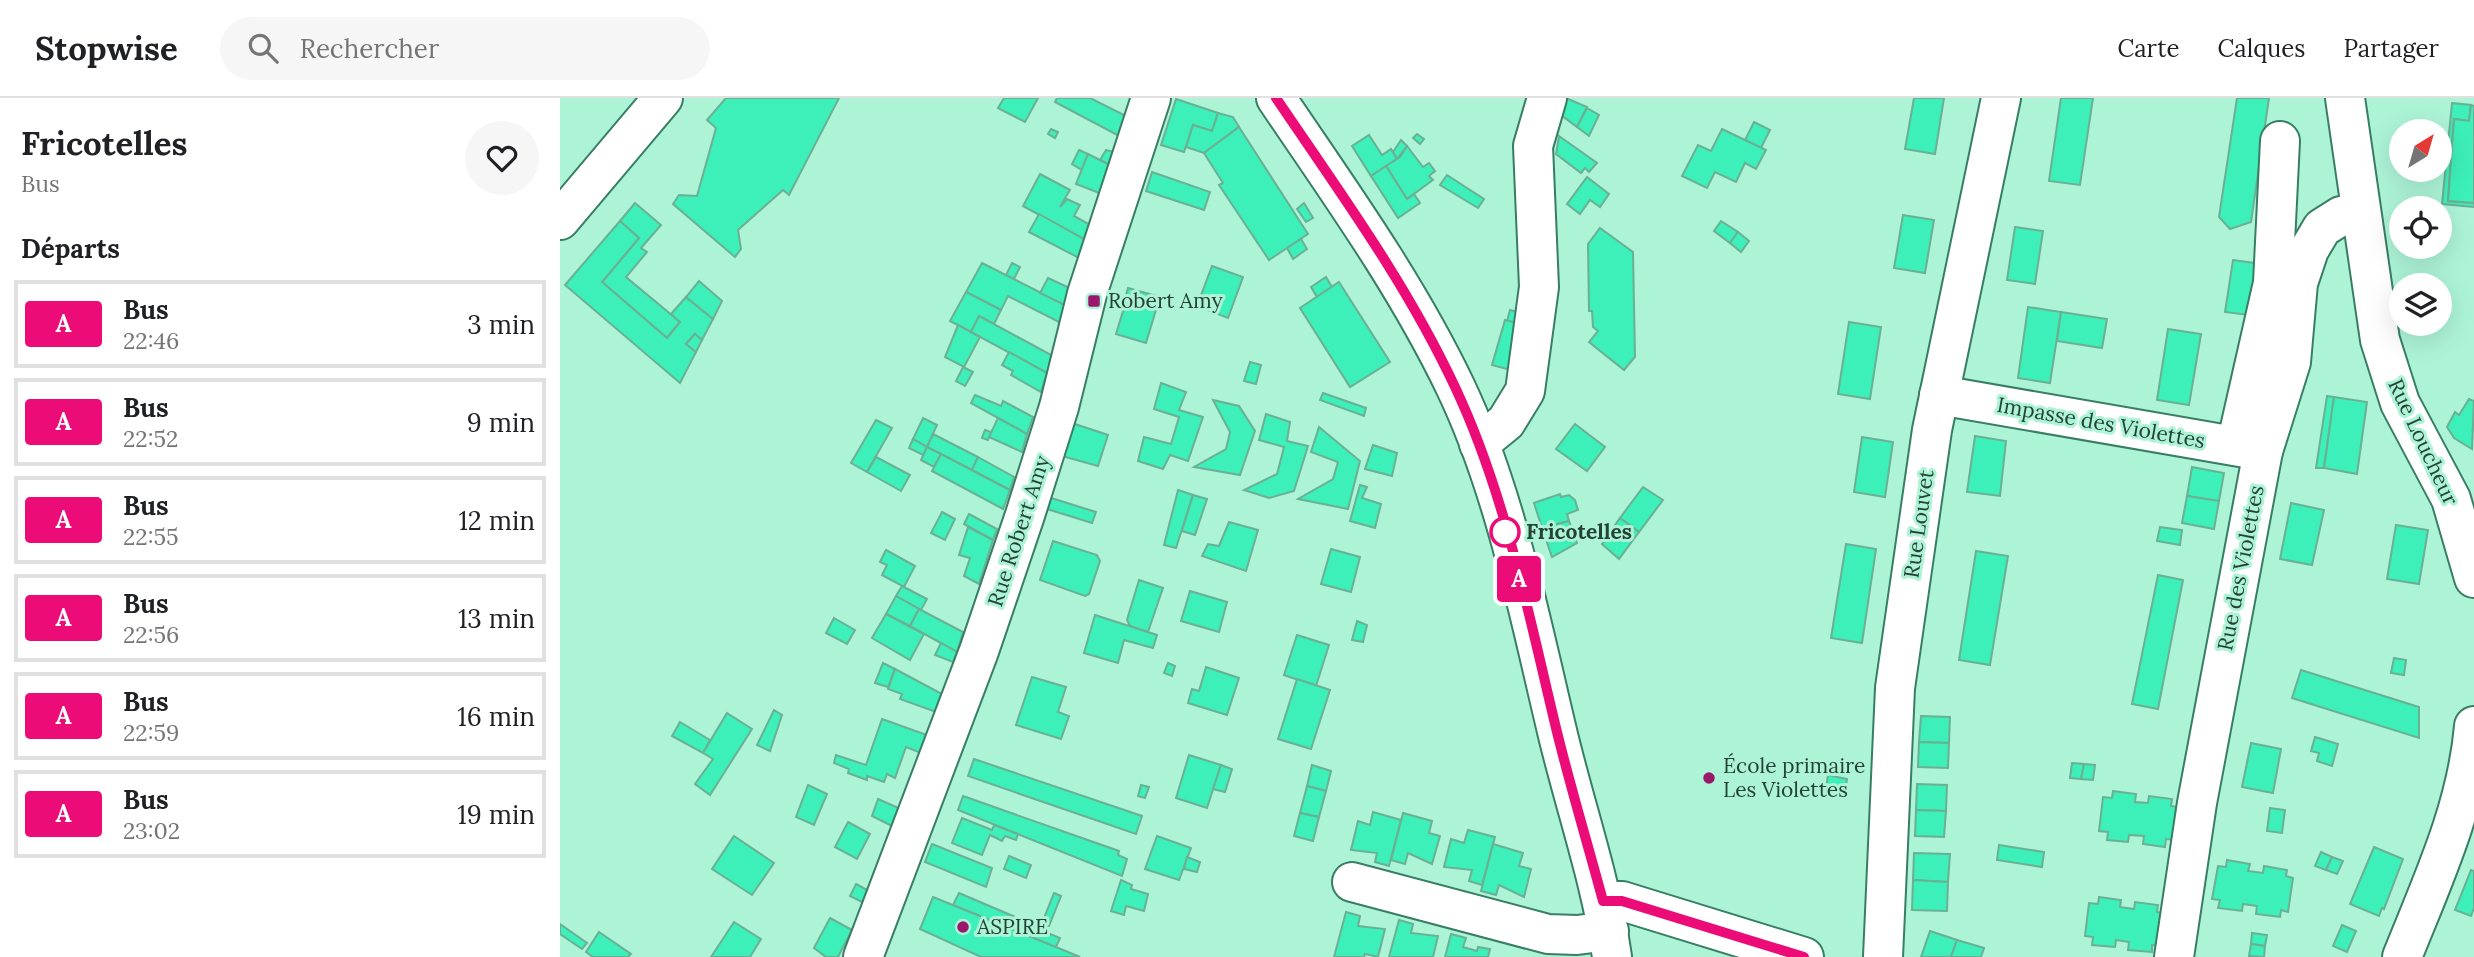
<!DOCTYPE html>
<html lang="fr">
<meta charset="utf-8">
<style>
body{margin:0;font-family:Lora,serif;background:#f6f6f6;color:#202124;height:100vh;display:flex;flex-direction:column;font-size:26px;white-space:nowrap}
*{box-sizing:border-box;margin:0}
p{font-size:23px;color:#757577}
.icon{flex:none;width:38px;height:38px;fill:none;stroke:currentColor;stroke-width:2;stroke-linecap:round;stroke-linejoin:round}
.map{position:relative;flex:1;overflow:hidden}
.details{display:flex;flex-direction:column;background:#fff;width:560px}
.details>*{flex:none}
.badge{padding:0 14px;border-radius:5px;font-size:24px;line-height:46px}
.needle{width:46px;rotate:37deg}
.controls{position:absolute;left:1829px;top:21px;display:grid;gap:14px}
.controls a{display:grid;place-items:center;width:63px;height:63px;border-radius:50%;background:#fff;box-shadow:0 7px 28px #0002;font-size:35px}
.map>.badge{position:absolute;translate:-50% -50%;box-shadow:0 0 0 4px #fff}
h2{padding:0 21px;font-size:26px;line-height:63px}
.round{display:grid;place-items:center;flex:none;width:74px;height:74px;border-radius:37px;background:#f6f6f6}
.head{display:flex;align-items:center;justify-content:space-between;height:119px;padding:0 21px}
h1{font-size:33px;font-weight:800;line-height:52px}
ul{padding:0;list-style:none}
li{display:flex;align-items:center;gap:21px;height:88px;margin:0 14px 10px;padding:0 7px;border:4px solid #e0e0e0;border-radius:0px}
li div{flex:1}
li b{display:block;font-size:26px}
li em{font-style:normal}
li .badge{min-width:77px;font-weight:700;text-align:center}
header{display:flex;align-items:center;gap:42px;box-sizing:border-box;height:98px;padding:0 35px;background:#fff;border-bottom:2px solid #e0e0e0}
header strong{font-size:33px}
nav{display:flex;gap:38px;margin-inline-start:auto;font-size:24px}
.search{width:490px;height:63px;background:#f6f6f6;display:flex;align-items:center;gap:18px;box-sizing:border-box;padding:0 24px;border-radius:38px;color:#757577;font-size:26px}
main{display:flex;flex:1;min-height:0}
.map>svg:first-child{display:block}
.building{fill:#3defb8;stroke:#6ab094;stroke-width:2}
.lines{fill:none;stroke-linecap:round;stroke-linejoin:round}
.minor-casing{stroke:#387e65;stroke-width:42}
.minor{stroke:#fff;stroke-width:38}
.line-casing{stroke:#fff;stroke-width:16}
.line{stroke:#eb0c77;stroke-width:10}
.poi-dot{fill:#9a186c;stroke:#adf4d7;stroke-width:2.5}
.stop-dot{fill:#fff;stroke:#eb0c77;stroke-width:3.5}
.labels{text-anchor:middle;stroke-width:6;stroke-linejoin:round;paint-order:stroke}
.poi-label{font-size:21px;fill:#254237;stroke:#adf4d7;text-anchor:start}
.street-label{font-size:21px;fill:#254237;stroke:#adf4d7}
.stop-label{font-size:21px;font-weight:bold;fill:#254237;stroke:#adf4d7;text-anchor:start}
</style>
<header>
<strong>Stopwise</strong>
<div class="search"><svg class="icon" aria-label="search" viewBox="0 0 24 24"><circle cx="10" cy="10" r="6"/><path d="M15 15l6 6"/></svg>Rechercher</div>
<nav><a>Carte</a><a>Calques</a><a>Partager</a></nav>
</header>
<main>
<section class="details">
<div class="head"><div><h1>Fricotelles</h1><p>Bus</p></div><a class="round"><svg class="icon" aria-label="heart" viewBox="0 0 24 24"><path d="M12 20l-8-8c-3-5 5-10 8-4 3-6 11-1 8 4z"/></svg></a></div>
<h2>Départs</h2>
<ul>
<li><span class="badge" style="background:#eb0c77;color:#fff">A</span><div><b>Bus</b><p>22:46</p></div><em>3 min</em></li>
<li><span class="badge" style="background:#eb0c77;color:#fff">A</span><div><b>Bus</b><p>22:52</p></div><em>9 min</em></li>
<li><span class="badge" style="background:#eb0c77;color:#fff">A</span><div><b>Bus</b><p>22:55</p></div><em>12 min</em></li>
<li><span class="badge" style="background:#eb0c77;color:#fff">A</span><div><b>Bus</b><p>22:56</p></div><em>13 min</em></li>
<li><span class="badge" style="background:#eb0c77;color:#fff">A</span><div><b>Bus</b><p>22:59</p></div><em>16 min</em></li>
<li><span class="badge" style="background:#eb0c77;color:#fff">A</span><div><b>Bus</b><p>23:02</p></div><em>19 min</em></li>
</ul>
</section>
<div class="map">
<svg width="1914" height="859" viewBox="0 0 1914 859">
<rect width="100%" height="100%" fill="#adf4d7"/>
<!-- building -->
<g class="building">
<path d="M166 0H279L229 97 223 92 178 132 181 151 175 159 113 106 119 97 137 98 156 30 147 22Z"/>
<path d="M444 0H478L465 24 438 10Z"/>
<path d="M497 0H530L570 20 563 40 495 4Z"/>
<path d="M1006 0 1027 9 1017 29 1001 17Z"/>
<path d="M1354 0H1384L1375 56 1345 51Z"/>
<path d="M1501 0H1533L1520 87 1489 83Z"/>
<path d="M1677 0H1709L1691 124 1670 131 1659 119Z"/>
<path d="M616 1 658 15 652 33 633 27 624 54 601 47Z"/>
<path d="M1892 5 1911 7 1909 23 1894 21 1888 103 1914 105V109L1882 106Z"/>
<path d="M1911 7 1914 8V105L1888 103 1894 21 1909 23Z"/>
<path d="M1027 10 1039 17 1029 38 1017 29Z"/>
<path d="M658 15 673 19 679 29 644 55 626 49 633 27 652 33Z"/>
<path d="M1194 24 1210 32 1201 50 1185 42Z"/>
<path d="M679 29 748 136 709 162 659 87 663 85 644 55Z"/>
<path d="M491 31 498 34 495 40 488 36Z"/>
<path d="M1162 31 1206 52 1196 71 1185 65 1176 84 1155 74 1147 90 1122 78 1138 47 1151 53Z"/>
<path d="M857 36 864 41 860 46 853 40Z"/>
<path d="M809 37 822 57 831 51 837 61 811 78 792 48Z"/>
<path d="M999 38 1037 65 1029 74 1025 70 1021 75 996 56Z"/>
<path d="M841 42 847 48 837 61 833 54Z"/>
<path d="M847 48 863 69 869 65 875 73 869 78 873 82 847 101 826 68 840 59Z"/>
<path d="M519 52 528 56 522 72 512 66Z"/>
<path d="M546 52 558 55 554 69 540 62Z"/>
<path d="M528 56 554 69 544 97 516 86Z"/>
<path d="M826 68 847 101 854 96 860 105 838 120 811 78Z"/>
<path d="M592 74 650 94 644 112 586 93Z"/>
<path d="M480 76 510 92 500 109 507 101 520 107 514 118 534 129 529 144 463 108Z"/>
<path d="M887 77 924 101 918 110 880 87Z"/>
<path d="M1027 79 1049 96 1040 109 1030 102 1020 116 1007 106Z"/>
<path d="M75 105 101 127 81 150 87 154 66 179 120 224 107 240 42 184 79 140 60 123Z"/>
<path d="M744 105 753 120 746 124 737 111Z"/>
<path d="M479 116 529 144 523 162 469 134Z"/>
<path d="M1343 117 1374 122 1365 175 1334 170Z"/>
<path d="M60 123 79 140 42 184 107 240 120 224 111 216 126 199 153 221 142 242 135 236 126 246 136 254 120 285 5 187Z"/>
<path d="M1161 123 1178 134 1170 145 1154 133Z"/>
<path d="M1455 129 1483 133 1475 186 1447 182Z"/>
<path d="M1040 130 1073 154 1075 259 1064 272 1029 244 1038 233 1033 229 1032 213H1029L1028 146Z"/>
<path d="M1178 134 1189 143 1181 154 1170 145Z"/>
<path d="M741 141 747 151 733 161 727 150Z"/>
<path d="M1673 162 1703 166 1696 218 1665 214Z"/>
<path d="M422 165 509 209 503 226 448 198 441 212 406 194Z"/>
<path d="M452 165 460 169 454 181 446 177Z"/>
<path d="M652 168 683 179 668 220 637 208Z"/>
<path d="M766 179 772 189 757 199 751 189Z"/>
<path d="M488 180 514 192 509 209 480 195Z"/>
<path d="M139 183 162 203 153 221 126 199Z"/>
<path d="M779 184 830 264 790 289 740 210Z"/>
<path d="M568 190 600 199 597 211 565 201Z"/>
<path d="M406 194 441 212 434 226 419 218 411 234 390 223Z"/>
<path d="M566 203 596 212 586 245 556 236Z"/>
<path d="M1468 209 1501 214 1490 285 1458 280Z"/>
<path d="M950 212 962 215 959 226 947 223Z"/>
<path d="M1501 214 1547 221 1542 250 1497 243Z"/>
<path d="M419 218 493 258 487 275 411 234Z"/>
<path d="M945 222 962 226 951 272 932 267Z"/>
<path d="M1289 224 1321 229 1310 301 1278 296Z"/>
<path d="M398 227 420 239 404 269 385 259Z"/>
<path d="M1608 231 1641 236 1629 307 1597 302Z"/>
<path d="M135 236 142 242 136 254 126 246Z"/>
<path d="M449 254 487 275 481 294 451 277 453 273 442 267Z"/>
<path d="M690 264 701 267 696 286 684 283Z"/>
<path d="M403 269 413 274 405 288 396 283Z"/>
<path d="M601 285 626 294 619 312 643 319 628 363 610 357 603 371 578 363 584 339 611 346 619 319 594 311Z"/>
<path d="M763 295 806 310 804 318 760 302Z"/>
<path d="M415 297 441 308 443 303 473 319 467 336 411 305Z"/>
<path d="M1767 298 1774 299 1764 370H1756Z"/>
<path d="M1774 299 1807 304 1797 376 1764 370Z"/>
<path d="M1909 301 1914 303 1912 351 1894 340 1887 329 1895 314 1899 317Z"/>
<path d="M653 302 679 308 695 333 680 377 634 369 666 351 670 334Z"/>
<path d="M706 316 730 324 727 343 748 348 734 393 709 400 684 392 717 376 724 349 699 342Z"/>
<path d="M363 320 377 327 367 349 353 341Z"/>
<path d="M438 320 467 336 462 354 429 339Z"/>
<path d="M316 322 332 330 307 374 291 365Z"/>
<path d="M512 325 548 337 538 368 502 358Z"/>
<path d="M1015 326 1045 349 1027 373 996 351Z"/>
<path d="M759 329 800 363 788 411 738 401 773 381 778 364 751 354Z"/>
<path d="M425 332 431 334 428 342 422 340Z"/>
<path d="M373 336 418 359 412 372 367 349Z"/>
<path d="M1415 338 1446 343 1440 398 1407 394Z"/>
<path d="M1302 339 1333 344 1325 399 1294 394Z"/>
<path d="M353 341 367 349 363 357 349 350Z"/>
<path d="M813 347 837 355 832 378 805 371Z"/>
<path d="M367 349 381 356 374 369 361 362Z"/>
<path d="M381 356 450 392 443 411 372 373Z"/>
<path d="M316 359 350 377 341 393 307 374Z"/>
<path d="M418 359 454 379 450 392 412 372Z"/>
<path d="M1632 369 1664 375 1659 403 1627 398Z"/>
<path d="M800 387 807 389 802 400 821 406 815 430 790 423Z"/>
<path d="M1083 389 1103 402 1079 434 1060 420Z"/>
<path d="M618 392 633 397 616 450 604 447Z"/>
<path d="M1000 396 1001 399 1009 397 1015 402 1018 412 1007 416 1009 423 982 430 974 405Z"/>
<path d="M633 397 647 401 635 437 622 433Z"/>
<path d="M1627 398 1659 403 1654 431 1622 425Z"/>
<path d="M488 399 536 414 532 425 484 410Z"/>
<path d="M1731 405 1764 412 1752 467 1720 461Z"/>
<path d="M382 414 395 421 385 442 371 435Z"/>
<path d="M409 416 437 431 433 442 404 426Z"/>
<path d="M1060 420 1079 434 1059 461 1042 446Z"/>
<path d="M1009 423 1017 445 992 459 982 430Z"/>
<path d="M669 424 698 432 686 473 642 458 648 446 659 448Z"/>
<path d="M1836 427 1868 432 1859 486 1827 481Z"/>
<path d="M408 429 433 442 419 486 404 478 410 460 399 457Z"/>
<path d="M1600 429 1622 432 1620 447 1597 443Z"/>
<path d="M493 443 537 457 540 463 529 496 525 498 480 482Z"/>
<path d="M1286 446 1316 451 1302 545 1271 540Z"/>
<path d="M771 451 800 459 791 494 761 486Z"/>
<path d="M326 452 355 468 344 489 322 477 327 467 320 464Z"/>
<path d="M1416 453 1448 458 1430 567 1399 562Z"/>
<path d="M1598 477 1623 482 1598 611 1572 606Z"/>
<path d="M579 482 603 490 588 534 570 528 567 522Z"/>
<path d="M342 488 367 501 361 512 336 498Z"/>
<path d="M630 493 667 504 659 534 621 523Z"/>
<path d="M336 498 359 511 350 528 326 516Z"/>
<path d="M359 511 403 534 397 554 350 528Z"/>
<path d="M326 516 364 536 350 562 312 540Z"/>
<path d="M535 517 597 537 593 550 564 542 558 565 524 555Z"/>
<path d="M274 520 295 532 287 546 266 535Z"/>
<path d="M797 523 807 527 803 544 792 542Z"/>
<path d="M737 537 769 547 756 588 724 577Z"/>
<path d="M381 545 397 554 393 564 375 557Z"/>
<path d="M1834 560 1846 562 1844 577 1831 575Z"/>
<path d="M323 565 335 571 328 589 315 585Z"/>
<path d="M608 565 615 568 612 578 604 575Z"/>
<path d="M646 569 679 580 667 617 628 605 632 591 639 593Z"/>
<path d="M335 571 382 596 376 614 340 601 342 596 328 591Z"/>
<path d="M1741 572 1859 609V640L1732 600Z"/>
<path d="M472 579 506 589 498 614 509 618 501 641 456 627Z"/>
<path d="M737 581 770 592 751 651 718 641Z"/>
<path d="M214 612 222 617 210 653 197 647Z"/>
<path d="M167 615 192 631 150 697 135 686 153 661 143 655Z"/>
<path d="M1361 618 1390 619 1389 645 1359 644Z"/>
<path d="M322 621 367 637 361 655 346 649 335 680 327 676 324 684 307 678V682L288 675 289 671 274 665 276 657 306 667Z"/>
<path d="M120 624 150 642 143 655 112 638Z"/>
<path d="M1755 639 1778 646 1772 668 1757 663 1759 655 1751 653Z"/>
<path d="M1359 644 1389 645 1388 670 1358 669Z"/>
<path d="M1691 645 1721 651 1713 695 1682 689Z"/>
<path d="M629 657 661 667 647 710 616 700Z"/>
<path d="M414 661 582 718 576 736 408 678Z"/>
<path d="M1512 665 1524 666 1521 681 1510 680Z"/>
<path d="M1524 666 1535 667 1533 682 1521 681Z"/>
<path d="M661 667 672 671 665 694 653 691Z"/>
<path d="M752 667 771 673 766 693 747 688Z"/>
<path d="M1268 677 1287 681 1285 694 1266 690Z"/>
<path d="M1357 686 1387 687 1386 713 1356 712Z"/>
<path d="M248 687 267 696 254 727 236 719Z"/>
<path d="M581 687 589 689 585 700 578 698Z"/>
<path d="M747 688 766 693 759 719 740 715Z"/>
<path d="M1553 693 1576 696 1575 704 1588 705 1589 698 1612 701 1611 708 1619 709 1615 742 1606 741 1605 749 1583 746 1584 738 1569 737 1568 744 1547 742 1548 734 1539 733 1543 699 1552 700Z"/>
<path d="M403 698 559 753 558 757 567 761 562 778 398 712Z"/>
<path d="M318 701 341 711 334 729 312 718Z"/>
<path d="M1710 710 1725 712 1722 735 1707 733Z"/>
<path d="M1356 712 1386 713 1384 739 1355 738Z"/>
<path d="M813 714 841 722 829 768 815 764 817 755 791 752 798 723 810 727Z"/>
<path d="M740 715 759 719 753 743 734 738Z"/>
<path d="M843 715 872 723 869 735 880 738 872 766 848 755 845 766 831 762Z"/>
<path d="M402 720 432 732 434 727 458 736 456 742 445 738 442 743 430 737 422 757 392 745Z"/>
<path d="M288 724 310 736 297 761 275 749Z"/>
<path d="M908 732 935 739 922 787 909 783 912 772 884 769 891 741 904 745Z"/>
<path d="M174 738 214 765 192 797 152 771Z"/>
<path d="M597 738 631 750 619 782 585 771Z"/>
<path d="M372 746 432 770 426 789 365 764Z"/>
<path d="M933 746 963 755 959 768 971 771 964 799 939 787 936 797 921 793Z"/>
<path d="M1439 747 1484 754 1482 769 1437 762Z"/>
<path d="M1814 749 1843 761 1824 811 1822 810 1819 818 1790 806Z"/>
<path d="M1761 754 1772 759 1766 772 1755 768Z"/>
<path d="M1354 755 1390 756 1388 784 1353 782Z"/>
<path d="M449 758 471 767 466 780 444 771Z"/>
<path d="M627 759 640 764 637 774 624 771Z"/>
<path d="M1772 759 1783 763 1777 776 1766 772Z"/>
<path d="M1667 762 1690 766 1688 773 1703 775 1704 768 1727 772 1726 778 1733 780 1728 814 1721 812 1720 819 1696 816 1697 808 1683 806 1682 813 1658 810 1660 802 1652 801 1658 768 1666 769Z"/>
<path d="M1911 772 1914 773V810L1911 818 1895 812Z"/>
<path d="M561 782 572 787 571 791 588 796 584 813 566 808 564 817 551 813Z"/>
<path d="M1353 782 1388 784 1387 813 1352 812Z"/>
<path d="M296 786 311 794 306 806 290 798Z"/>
<path d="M399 795 479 829 474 840 393 807Z"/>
<path d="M494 795 501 798 489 828 482 825Z"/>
<path d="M373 799 491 847 520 859H421L360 831Z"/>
<path d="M1539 799 1561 802 1560 809 1574 811 1575 804 1598 807 1597 814 1605 815 1601 848 1592 847V854L1568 852 1569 844 1556 842 1555 849 1532 847 1533 839 1525 838 1529 805 1538 806Z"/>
<path d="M786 814 800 818 798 828 825 831 818 859 805 856 804 859H774Z"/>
<path d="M270 820 292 832 278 859H266L254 850Z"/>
<path d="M839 822 853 826 851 835 878 838 873 859H829Z"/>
<path d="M174 824 201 841 190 859H151Z"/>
<path d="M0 826 27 845 22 851 0 836Z"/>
<path d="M1782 827 1796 833 1787 854 1773 848Z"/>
<path d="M478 831 500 840 496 849 474 840Z"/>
<path d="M1370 833 1397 842 1391 859H1361Z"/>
<path d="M39 834 71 856 68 859H33L26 854Z"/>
<path d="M1692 835 1707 837 1705 848 1691 846Z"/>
<path d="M891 836 906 840 903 849 917 853 918 849 930 851 928 859H885Z"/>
<path d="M1397 842 1424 850 1421 859H1391Z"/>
<path d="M1691 846 1705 848 1704 859 1689 858Z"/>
</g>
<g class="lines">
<!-- minor casing -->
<g class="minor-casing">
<g id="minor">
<path d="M716 0C779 93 846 186 895 288 945 392 970 520 997 633 1015 709 1041 782 1052 859"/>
<path d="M1785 0 1820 242 1840 305 1891 401 1914 480"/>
<path d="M0 122 103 0"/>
<path d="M1379 297 1703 353"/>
<path d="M919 346 946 324 965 293 979 189 973 48 987 0"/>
<path d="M1676 348 1713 185 1720 43"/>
<path d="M792 784 988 836 1017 837 1049 833"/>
<path d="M1043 803H1062L1244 859"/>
<path d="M303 859 419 553 465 417 499 309 527 196 591 0"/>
<path d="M1323 859 1335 590 1372 332 1441 0"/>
<path d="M1614 859 1637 705 1703 353 1731 264 1738 185 1749 152 1762 130 1781 118 1800 115"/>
<path d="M1842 859C1872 784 1907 710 1914 628"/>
</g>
</g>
<!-- minor -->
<use href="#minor" class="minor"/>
</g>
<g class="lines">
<!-- line casing -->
<g class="line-casing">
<path id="line" d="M716 0C779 93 847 186 895 289 946 397 969 519 997 634 1011 691 1028 747 1043 803H1062L1244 859"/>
</g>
<!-- line -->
<use href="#line" class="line"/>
</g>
<!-- markers -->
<g class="poi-dot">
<rect x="527" y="196" width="14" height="14" rx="3.5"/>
<circle cx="1149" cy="680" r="7"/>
<circle cx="403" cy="829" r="7"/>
</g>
<circle class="stop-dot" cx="945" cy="434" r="14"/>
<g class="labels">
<!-- poi labels -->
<g class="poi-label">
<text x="548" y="210">Robert Amy</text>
<text x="1163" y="675">École primaire<tspan x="1163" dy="24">Les Violettes</tspan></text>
<text x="417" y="836">ASPIRE</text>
</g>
<!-- street labels -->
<g class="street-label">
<text transform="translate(1541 325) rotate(10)" y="7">Impasse des Violettes</text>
<text transform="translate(1863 344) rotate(65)" y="7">Rue Loucheur</text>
<text transform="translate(1359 426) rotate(-82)" y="7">Rue Louvet</text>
<text transform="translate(459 433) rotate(-72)" y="7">Rue Robert Amy</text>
<text transform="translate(1681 470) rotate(-79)" y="7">Rue des Violettes</text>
</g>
<!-- stop labels -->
<g class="stop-label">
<text x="966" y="441">Fricotelles</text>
</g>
</g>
</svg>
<div class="controls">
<a><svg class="needle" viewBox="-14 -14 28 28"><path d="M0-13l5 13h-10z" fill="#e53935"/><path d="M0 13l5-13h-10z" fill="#757577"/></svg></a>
<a><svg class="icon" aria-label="locate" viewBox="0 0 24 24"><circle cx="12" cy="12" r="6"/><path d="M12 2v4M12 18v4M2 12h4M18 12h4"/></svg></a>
<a><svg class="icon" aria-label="layers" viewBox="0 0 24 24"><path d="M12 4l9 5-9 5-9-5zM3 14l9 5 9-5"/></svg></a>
</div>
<b class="badge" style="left:959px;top:481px;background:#eb0c77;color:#fff">A</b>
</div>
</main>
